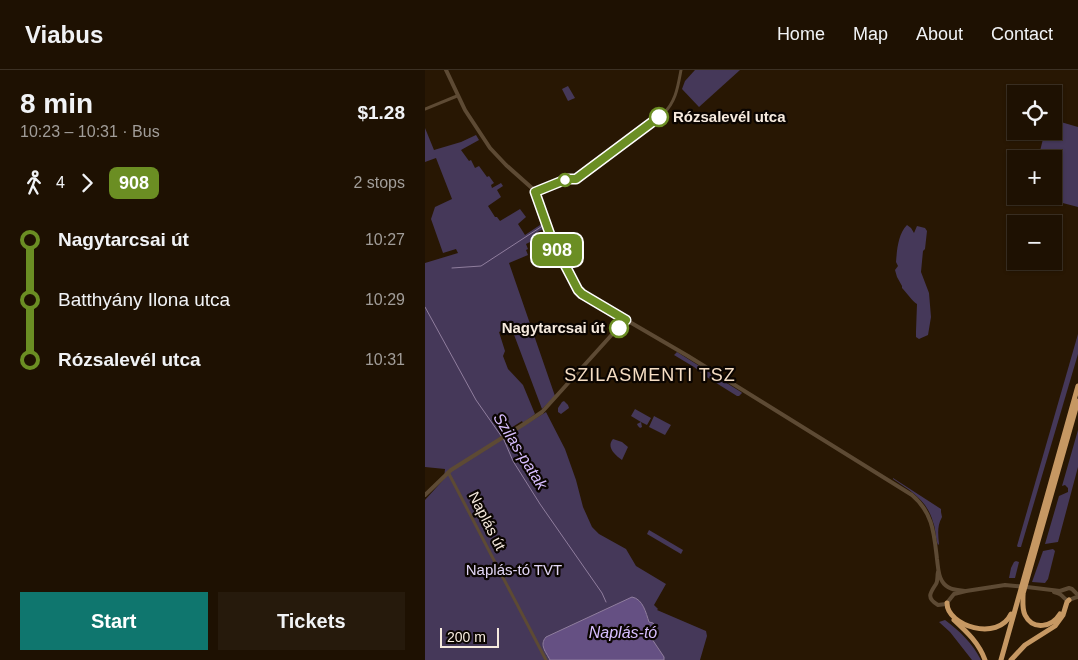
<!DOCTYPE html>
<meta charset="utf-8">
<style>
body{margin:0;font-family:Helvetica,sans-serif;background:#261a0c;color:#f1f3f6;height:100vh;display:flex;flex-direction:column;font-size:19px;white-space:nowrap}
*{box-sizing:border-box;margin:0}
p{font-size:16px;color:#a19d99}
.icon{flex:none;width:28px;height:28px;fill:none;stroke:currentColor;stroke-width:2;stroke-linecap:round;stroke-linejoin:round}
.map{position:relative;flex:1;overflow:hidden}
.side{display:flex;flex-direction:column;background:#1e1102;width:425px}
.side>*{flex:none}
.badge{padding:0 10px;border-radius:8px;font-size:18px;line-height:32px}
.buttons{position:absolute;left:582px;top:15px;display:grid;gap:10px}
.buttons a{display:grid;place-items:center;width:55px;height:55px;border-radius:0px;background:#1e1102;box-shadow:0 1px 4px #0004,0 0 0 1px #3c3124;font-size:25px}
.scale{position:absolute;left:15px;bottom:12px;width:59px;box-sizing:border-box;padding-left:5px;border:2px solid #f6eade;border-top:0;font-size:14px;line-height:18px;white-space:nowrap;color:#f6eade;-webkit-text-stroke:4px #0b0501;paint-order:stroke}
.map>.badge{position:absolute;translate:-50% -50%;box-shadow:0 0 0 2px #fff}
.legs{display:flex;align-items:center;gap:8px;height:55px;padding:0 20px;font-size:16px}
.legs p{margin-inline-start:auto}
.summary{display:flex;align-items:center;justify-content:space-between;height:85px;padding:0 20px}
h1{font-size:28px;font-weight:600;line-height:38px}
.primary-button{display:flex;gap:10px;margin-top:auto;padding:10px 20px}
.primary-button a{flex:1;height:58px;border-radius:0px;background:#0f766e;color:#fff;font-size:20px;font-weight:600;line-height:58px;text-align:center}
.primary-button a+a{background:#261a0c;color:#f1f3f6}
ul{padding:0 20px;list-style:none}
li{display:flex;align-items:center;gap:18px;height:60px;font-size:19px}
li i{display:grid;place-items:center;width:8px;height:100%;margin:0 6px;background:currentColor}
li i::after{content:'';width:12px;height:12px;margin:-6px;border:4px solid;border-radius:50%;background:#1e1102}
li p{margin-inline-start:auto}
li:first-child i{background:linear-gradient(#0000 50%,currentColor 0)}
li:last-child i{background:linear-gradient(currentColor 50%,#0000 0)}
header{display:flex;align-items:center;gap:30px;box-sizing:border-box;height:70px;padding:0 25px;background:#1e1102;border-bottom:1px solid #3c3124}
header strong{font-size:24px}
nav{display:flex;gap:28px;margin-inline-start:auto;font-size:18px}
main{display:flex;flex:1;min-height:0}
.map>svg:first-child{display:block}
.green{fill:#453859}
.water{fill:#655083;stroke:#907e9e}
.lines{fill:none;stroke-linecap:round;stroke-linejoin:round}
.stream{stroke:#907e9e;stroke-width:1}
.tertiary{stroke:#5d4a34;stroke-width:3}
.secondary{stroke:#5d4a34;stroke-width:4}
.trunk{stroke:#c69863;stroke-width:5}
.line-1-casing{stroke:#fff;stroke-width:11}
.line-1{stroke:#6b8e23;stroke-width:8}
.stop-1-dot{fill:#fff;stroke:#6b8e23;stroke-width:2.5}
.labels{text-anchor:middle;stroke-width:4.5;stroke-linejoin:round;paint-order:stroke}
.stop-label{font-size:15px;font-weight:bold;fill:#f6eade;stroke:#0b0501;text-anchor:start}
.street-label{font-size:15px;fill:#f6eade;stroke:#0b0501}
.park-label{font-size:15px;fill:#e1d5f5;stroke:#0b0501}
.water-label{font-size:16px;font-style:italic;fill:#d7befe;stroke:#0b0501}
.quarter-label{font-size:18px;letter-spacing:1px;fill:#f7dfc5;stroke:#0b0501}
</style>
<header>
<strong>Viabus</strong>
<nav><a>Home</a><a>Map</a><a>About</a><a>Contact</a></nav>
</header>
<main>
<section class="side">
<div class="summary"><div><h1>8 min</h1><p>10:23 – 10:31 · Bus</p></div><b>$1.28</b></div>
<div class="legs"><svg class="icon" aria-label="walk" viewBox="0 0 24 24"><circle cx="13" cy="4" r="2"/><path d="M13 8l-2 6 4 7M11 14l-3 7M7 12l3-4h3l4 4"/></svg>4<svg class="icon" aria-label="forward" viewBox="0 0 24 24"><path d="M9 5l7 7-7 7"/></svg><b class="badge" style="background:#6b8e23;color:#fff">908</b><p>2 stops</p></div>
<ul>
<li><i style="color:#6b8e23"></i><b>Nagytarcsai út</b><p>10:27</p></li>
<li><i style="color:#6b8e23"></i><span>Batthyány Ilona utca</span><p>10:29</p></li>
<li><i style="color:#6b8e23"></i><b>Rózsalevél utca</b><p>10:31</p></li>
</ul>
<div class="primary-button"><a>Start</a><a>Tickets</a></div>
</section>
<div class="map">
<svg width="653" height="590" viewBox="0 0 653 590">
<rect width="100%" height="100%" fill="#281703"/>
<!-- green -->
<g class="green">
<path d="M270 0H315L274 37 257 19 260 11Z"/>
<path d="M143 16 150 28 143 31 137 19Z"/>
<path d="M629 50 653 57V137L611 126H629V89H613L620 61H629Z"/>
<path d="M0 58 9 80 36 72 51 65 54 70 36 80 44 91 46 90 50 98 54 96 62 107 64 106 69 113 66 115 67 118 76 113 78 116 72 120 76 127 63 136 70 147H72L75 151 95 139 101 147 93 154 100 165 118 153 120 158 109 164 111 169 101 174 103 179 101 180 103 185 84 193 130 326 117 339 88 262 83 258 74 262 80 281 78 286 83 299 98 315 110 344 98 353 97 351 78 363 80 367 121 342 140 379 151 410 158 437 167 457 174 464 201 479 211 496 241 514 229 535 233 539 232 540 281 561 282 566 275 590H0V430L19 409 20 399 0 397V193L33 183 31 179 18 183 6 149 10 137 27 129 11 88 0 92Z"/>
<path d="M482 155 486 158 489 163 492 156 500 158 502 161 500 179 498 181 496 202 504 223 506 247 503 265 494 269 491 267V261L492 234C487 231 482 223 477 218V216L472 207 470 200 473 196 471 192C472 180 473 164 482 155Z"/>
<path d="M653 264V284L596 477H593L592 476Z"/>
<path d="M252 282 316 322 317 323 314 326H312L280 306 269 297 249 285Z"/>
<path d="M139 331 143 335 144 338 136 344 133 342V338L137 332Z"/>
<path d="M210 339 226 348 222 355 216 352 217 357 215 358 213 356 212 354 216 352 206 346Z"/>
<path d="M229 346 246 355 240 365 224 357Z"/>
<path d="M653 360V397L633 472 620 474 634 426 643 422V418L640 415 637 416Z"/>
<path d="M188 369 197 372 203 377 197 390C190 385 181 377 188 369Z"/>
<path d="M468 408 516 439V442L517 447C512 456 513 464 514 474L513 475C510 468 511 459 508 452 502 430 486 421 468 409Z"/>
<path d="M224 460 258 480 256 484 222 464Z"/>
<path d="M628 479 630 481 623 509 620 513 607 512 618 481Z"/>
<path d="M591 491 594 492 590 508H584L586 498 589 492Z"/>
<path d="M520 550C535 561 548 574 556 590H547L525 562 514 552Z"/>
</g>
<!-- water -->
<path class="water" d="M207 527C218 529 221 543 224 552L228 553 232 558 231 562 227 569 239 587V590H125C121 582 114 575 121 567Z"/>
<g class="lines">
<!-- stream -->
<g class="stream">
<path d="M27 198 56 196 119 155"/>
<path d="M0 237 51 330 79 370 88 391 115 434 177 523 181 532"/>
</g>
<!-- tertiary -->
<g class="tertiary">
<path d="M0 39 32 26"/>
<path d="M109 122 142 109H151L238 44C251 32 253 16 256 0"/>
<path d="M23 402 121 590"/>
</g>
<!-- secondary -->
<g class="secondary">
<path d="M21 0 40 40 65 78 81 95 108 119 119 145 127 170 146 207 154 221 167 230 263 286 487 425C508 443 509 463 512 489 513 496 513 505 517 511 522 520 532 520 541 521"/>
<path d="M0 425 26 400 99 354 117 342 201 249"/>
<path d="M513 502C512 506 513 511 511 514 505 523 501 528 513 535L521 534 529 524 541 521 580 515 602 517 635 521 644 518 647 519 653 525"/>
<path d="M629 522C629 522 636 524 636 525 638 526 639 529 642 530 646 531 648 527 653 527"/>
</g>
<!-- trunk -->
<g class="trunk">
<path d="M598 525C598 532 597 539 600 545 608 561 627 557 635 544"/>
<path d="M597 527 653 331"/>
<path d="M522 533C522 556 573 572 586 544"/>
<path d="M529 550C542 562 554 573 560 590"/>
<path d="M576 590 653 316"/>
<path d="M586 590 600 575 630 556 638 545 642 532 644 530"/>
</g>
</g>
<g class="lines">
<!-- line-1 casing -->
<g class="line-1-casing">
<path id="line-1" d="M194 258 201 250 157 224 153 220 127 170 110 122 142 109H151L234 47"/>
</g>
<!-- line-1 -->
<use href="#line-1" class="line-1"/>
</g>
<!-- markers -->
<g class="stop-1-dot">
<circle cx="234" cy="47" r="9"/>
<circle cx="140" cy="110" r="6"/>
<circle cx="194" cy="258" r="9"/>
</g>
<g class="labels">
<!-- stop labels -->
<g class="stop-label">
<text x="248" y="52">Rózsalevél utca</text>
<text x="180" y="263" text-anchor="end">Nagytarcsai út</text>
</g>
<!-- street labels -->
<g class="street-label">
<text transform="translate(62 451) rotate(63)" y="5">Naplás út</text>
</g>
<!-- park labels -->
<g class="park-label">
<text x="89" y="505">Naplás-tó TVT</text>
</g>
<!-- water labels -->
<g class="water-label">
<text transform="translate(96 381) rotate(58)" y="6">Szilas-patak</text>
<text x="198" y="568">Naplás-tó</text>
</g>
<!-- quarter labels -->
<g class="quarter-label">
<text x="225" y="311">SZILASMENTI TSZ</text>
</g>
</g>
</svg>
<div class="buttons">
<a><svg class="icon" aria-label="locate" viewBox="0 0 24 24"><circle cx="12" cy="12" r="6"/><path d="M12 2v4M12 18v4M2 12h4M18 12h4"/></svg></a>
<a>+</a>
<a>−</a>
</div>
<div class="scale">200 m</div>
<b class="badge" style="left:132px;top:180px;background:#6b8e23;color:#fff">908</b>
</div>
</main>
